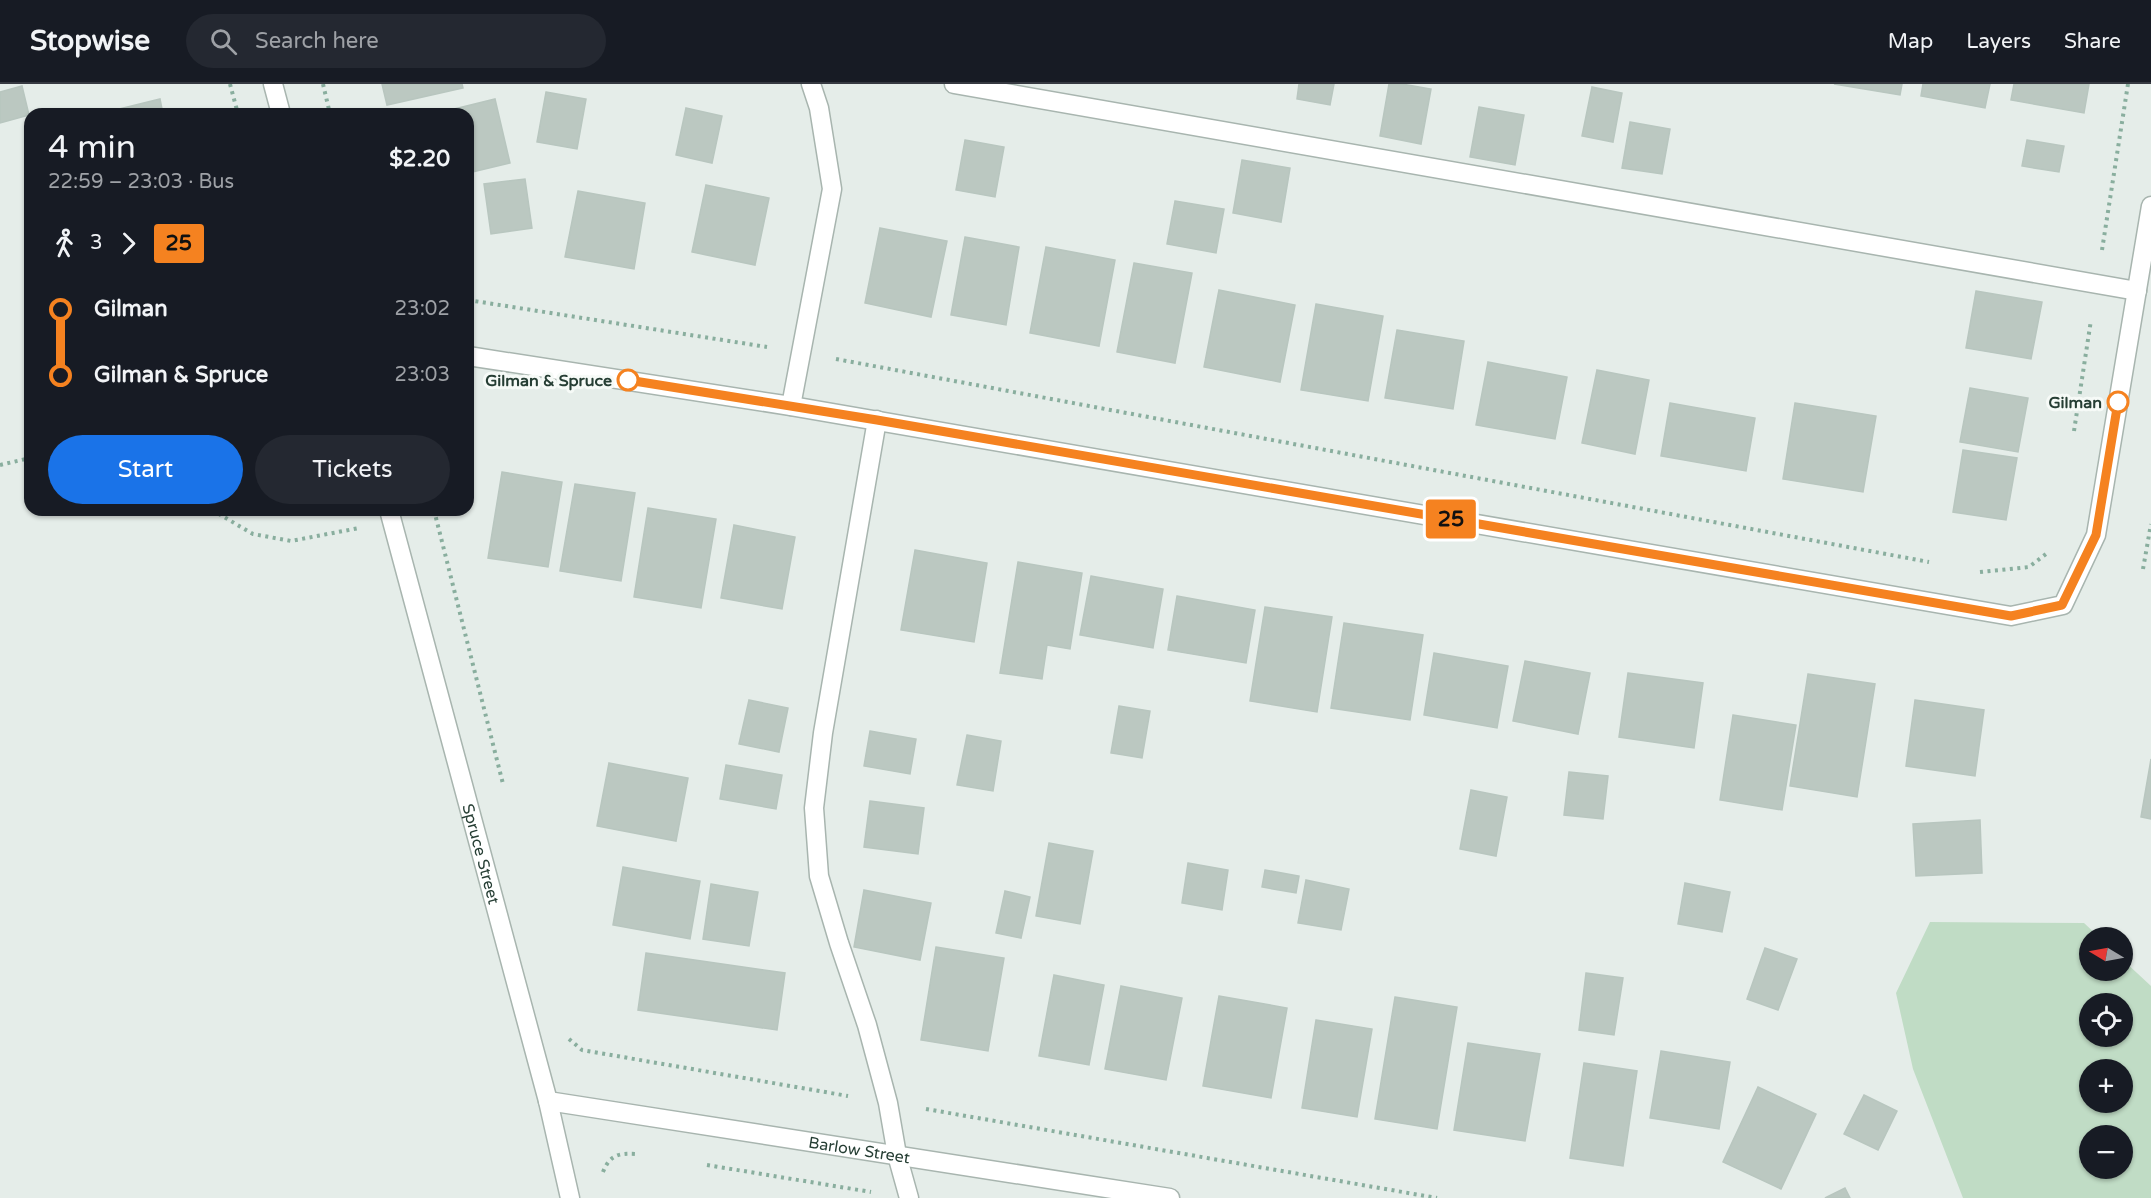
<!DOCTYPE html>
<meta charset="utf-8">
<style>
body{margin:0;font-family:"Varela Round",sans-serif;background:#242831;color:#f1f3f6;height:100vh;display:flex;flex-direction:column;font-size:22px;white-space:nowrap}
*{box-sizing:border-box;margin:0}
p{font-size:20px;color:#9ea1a6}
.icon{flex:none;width:33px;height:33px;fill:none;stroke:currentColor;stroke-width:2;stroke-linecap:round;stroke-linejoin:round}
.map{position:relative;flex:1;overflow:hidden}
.panel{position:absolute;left:24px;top:24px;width:450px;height:408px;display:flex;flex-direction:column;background:#171b24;border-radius:18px;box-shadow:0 2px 4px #0004}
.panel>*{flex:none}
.badge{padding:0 12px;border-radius:4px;font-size:21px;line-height:39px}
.needle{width:39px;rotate:280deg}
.fabs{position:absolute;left:2079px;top:843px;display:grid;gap:12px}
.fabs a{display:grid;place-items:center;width:54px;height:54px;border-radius:50%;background:#171b24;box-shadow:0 2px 4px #0004;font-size:30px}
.map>.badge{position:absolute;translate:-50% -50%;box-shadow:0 0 0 3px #fff}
.legs{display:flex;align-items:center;gap:9px;height:66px;padding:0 24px;font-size:20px}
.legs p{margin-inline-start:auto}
.summary{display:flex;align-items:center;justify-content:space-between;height:102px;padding:0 24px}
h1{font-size:33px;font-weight:600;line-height:45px}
.primary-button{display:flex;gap:12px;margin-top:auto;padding:12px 24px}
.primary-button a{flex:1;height:69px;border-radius:36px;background:#1a73e8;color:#fff;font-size:24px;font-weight:600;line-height:69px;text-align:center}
.primary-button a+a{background:#242831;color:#f1f3f6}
ul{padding:0 24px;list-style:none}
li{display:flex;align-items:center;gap:21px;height:66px;font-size:22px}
li i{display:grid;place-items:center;width:9px;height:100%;margin:0 8px;background:currentColor}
li i::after{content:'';width:15px;height:15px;margin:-8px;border:4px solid;border-radius:50%;background:#171b24}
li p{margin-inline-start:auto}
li:first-child i{background:linear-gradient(#0000 50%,currentColor 0)}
li:last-child i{background:linear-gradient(currentColor 50%,#0000 0)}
header{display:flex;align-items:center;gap:36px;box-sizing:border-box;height:84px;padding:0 30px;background:#171b24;border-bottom:2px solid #363941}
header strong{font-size:28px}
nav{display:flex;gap:33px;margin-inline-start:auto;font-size:21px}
.search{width:420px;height:54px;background:#242831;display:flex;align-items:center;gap:15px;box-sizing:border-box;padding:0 21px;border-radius:33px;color:#9ea1a6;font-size:22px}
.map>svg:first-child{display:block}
.green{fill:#c0dcc5;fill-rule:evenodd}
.building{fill:#bbc8c1;stroke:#b8c6bf;stroke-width:1.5}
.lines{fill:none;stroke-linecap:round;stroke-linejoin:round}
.minor-casing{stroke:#a8b5af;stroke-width:21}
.path{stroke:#89ae9e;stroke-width:4;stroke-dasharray:3 4.5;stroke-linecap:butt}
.minor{stroke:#fff;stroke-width:18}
.line-1-casing{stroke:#fff;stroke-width:14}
.line-1{stroke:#f58220;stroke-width:9}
.stop-1-dot{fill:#fff;stroke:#f58220;stroke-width:3}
.labels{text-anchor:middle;stroke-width:6;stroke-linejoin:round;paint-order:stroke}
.stop-label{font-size:16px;font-weight:bold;fill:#263e34;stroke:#f6faf7;text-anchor:end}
.street-label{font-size:16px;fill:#263e34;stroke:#f6faf7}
</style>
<header>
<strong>Stopwise</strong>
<div class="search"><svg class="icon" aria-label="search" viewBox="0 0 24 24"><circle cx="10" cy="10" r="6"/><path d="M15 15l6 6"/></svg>Search here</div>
<nav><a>Map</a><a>Layers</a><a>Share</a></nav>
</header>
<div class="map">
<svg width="2151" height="1114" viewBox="0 0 2151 1114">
<rect width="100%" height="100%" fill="#e5ede9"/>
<!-- green -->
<path class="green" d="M1930 838 2084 839 2099 853 2090 854V886H2122L2123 876 2151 902V1114H1963L1913 985 1896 909ZM2090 920H2122V952H2090ZM2090 986H2122V1018H2090ZM2090 1052H2122V1084H2090Z"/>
<!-- building -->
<g class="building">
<path d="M382 0H462L463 4 387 21Z"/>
<path d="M1299 0H1334L1330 21 1297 15Z"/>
<path d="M1389 0H1402L1431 5 1421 60 1380 52Z"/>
<path d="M1834 0H1902L1900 11Z"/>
<path d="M1923 0H1990L1985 24 1921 12Z"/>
<path d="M2014 0H2089L2084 29 2011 16Z"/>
<path d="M22 2 29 31 0 39V8Z"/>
<path d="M1592 3 1622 9 1613 58 1582 52Z"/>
<path d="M546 8 586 15 577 65 537 58Z"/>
<path d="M160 15 163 30H99Z"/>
<path d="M495 15 510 79 468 89V30H434Z"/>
<path d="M1479 23 1524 31 1515 81 1470 73Z"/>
<path d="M686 24 722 32 712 79 676 71Z"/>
<path d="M1630 38 1670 45 1662 90 1622 84Z"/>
<path d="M965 56 1004 63 995 113 956 106Z"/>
<path d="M2027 56 2064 62 2059 88 2022 82Z"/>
<path d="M1242 76 1290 84 1281 138 1233 129Z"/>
<path d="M525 95 532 144 491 150 484 100Z"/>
<path d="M706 101 769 114 755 181 692 168Z"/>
<path d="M578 107 645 119 634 185 565 173Z"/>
<path d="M1175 117 1224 125 1216 169 1167 160Z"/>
<path d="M880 144 947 157 931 233 865 219Z"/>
<path d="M965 153 1019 163 1006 241 951 231Z"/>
<path d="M1046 163 1115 176 1099 262 1030 249Z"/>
<path d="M1134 179 1192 189 1175 279 1117 268Z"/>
<path d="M1219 206 1295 221 1280 298 1204 283Z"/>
<path d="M1976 207 2042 218 2031 275 1966 264Z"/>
<path d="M1316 220 1383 232 1368 317 1301 306Z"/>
<path d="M1397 246 1464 257 1453 325 1385 314Z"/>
<path d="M1488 278 1567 293 1555 355 1476 341Z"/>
<path d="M1597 286 1649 296 1635 370 1582 359Z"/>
<path d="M1970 304 2028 314 2018 368 1960 358Z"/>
<path d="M1670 319 1755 334 1746 387 1661 372Z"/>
<path d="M1795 319 1876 332 1863 408 1783 395Z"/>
<path d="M1963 366 2017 374 2006 436 1953 428Z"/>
<path d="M502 388 562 398 548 483 488 474Z"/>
<path d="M575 400 635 409 621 497 560 487Z"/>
<path d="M648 424 716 435 701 524 634 513Z"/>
<path d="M734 441 795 453 782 525 721 514Z"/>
<path d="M915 466 987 479 974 558 901 546Z"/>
<path d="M1018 478 1082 489 1070 565 1047 561 1042 595 1000 589Z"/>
<path d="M1091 492 1163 505 1153 564 1080 551Z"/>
<path d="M1177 512 1255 526 1246 579 1168 566Z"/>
<path d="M1265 523 1332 533 1317 628 1250 617Z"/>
<path d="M1344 539 1423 551 1410 636 1331 624Z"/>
<path d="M1434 569 1508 582 1497 644 1424 631Z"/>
<path d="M1525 577 1590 589 1578 650 1513 637Z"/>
<path d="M1628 589 1703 599 1694 664 1619 653Z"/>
<path d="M1808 590 1875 600 1857 713 1790 702Z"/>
<path d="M749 616 788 624 779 668 739 660Z"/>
<path d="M1915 616 1984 626 1975 692 1906 682Z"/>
<path d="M1119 622 1150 627 1142 674 1111 669Z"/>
<path d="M1733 631 1796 641 1782 726 1720 716Z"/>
<path d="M870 647 916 655 910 690 864 682Z"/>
<path d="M967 651 1001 657 993 707 957 701Z"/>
<path d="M2151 675V735L2141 733Z"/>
<path d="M609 679 688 694 676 757 597 742Z"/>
<path d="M726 681 782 691 776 725 720 715Z"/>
<path d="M1569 688 1608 692 1603 735 1564 731Z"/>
<path d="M1471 706 1507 713 1496 772 1460 765Z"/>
<path d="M870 717 924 724 918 770 864 763Z"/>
<path d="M1980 736 1982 789 1916 792 1913 740Z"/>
<path d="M1049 759 1093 767 1080 840 1036 832Z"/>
<path d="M1188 779 1228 786 1222 826 1182 819Z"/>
<path d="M623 783 700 797 690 855 613 841Z"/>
<path d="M1265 786 1299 792 1296 809 1262 803Z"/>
<path d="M1306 796 1349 805 1341 846 1298 839Z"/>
<path d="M1685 799 1730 808 1722 848 1678 840Z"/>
<path d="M711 800 758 808 749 862 703 855Z"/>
<path d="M864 806 931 819 920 876 854 863Z"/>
<path d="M1005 807 1030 813 1021 854 996 849Z"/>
<path d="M936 863 1004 874 988 967 921 956Z"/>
<path d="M1765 864 1797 875 1778 926 1747 915Z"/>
<path d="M646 869 785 889 777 946 638 926Z"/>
<path d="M1586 889 1623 894 1614 951 1579 946Z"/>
<path d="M1054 891 1104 901 1089 981 1039 972Z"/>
<path d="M1121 902 1182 914 1166 996 1105 985Z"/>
<path d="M1219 912 1287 924 1271 1014 1203 1002Z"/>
<path d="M1395 913 1457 923 1437 1045 1375 1035Z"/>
<path d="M1316 936 1372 945 1357 1033 1302 1024Z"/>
<path d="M1468 959 1540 970 1525 1057 1454 1046Z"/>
<path d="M1661 967 1730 978 1719 1045 1650 1034Z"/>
<path d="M1584 979 1637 987 1623 1082 1570 1074Z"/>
<path d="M1758 1003 1816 1030 1781 1105 1723 1078Z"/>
<path d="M1864 1011 1897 1027 1878 1066 1844 1050Z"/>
<path d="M1845 1104 1850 1114H1825Z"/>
</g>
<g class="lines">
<!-- minor casing -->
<g class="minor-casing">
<g id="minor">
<path d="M273 0 281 30"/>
<path d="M954 0 2137 207"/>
<path d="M468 272 791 322 2011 532 2063 521 2096 451 2151 122"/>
<path d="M791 322 832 105 819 24 811 0"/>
<path d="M877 336 823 649 814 724 819 792 839 859 867 941 888 1019 897 1071 909 1114"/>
<path id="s1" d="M389 426 548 1017 570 1114"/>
<path id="s2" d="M548 1017 1170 1114"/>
</g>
</g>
<!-- path -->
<g class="path">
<path d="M230 0 238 30"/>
<path d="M323 0 330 30"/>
<path d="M2102 166 2128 0"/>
<path d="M468 216 767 263"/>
<path d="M836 275 1929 478"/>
<path d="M2074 347 2091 236"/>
<path d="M0 381 30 374"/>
<path d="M212 426 253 450 291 457 359 444"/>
<path d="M434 426 503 700"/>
<path d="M2143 485 2151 440"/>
<path d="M1980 488 2029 483 2046 470"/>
<path d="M569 955 582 966 848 1012"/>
<path d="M926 1025 1437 1114"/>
<path d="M707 1081 871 1108"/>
<path d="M603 1088C610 1070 620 1069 637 1070"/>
</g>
<!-- minor -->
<use href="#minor" class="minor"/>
</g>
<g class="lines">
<!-- line-1 casing -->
<g class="line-1-casing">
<path id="line-1" d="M628 296 877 336 2011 532 2062 521 2096 451 2118 318"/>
</g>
<!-- line-1 -->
<use href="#line-1" class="line-1"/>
</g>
<!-- markers -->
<g class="stop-1-dot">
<circle cx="628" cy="296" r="10"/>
<circle cx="2118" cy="318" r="10"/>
</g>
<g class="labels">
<!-- stop labels -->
<g class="stop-label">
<text x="612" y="302">Gilman &amp; Spruce</text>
<text x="2102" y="324">Gilman</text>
</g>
<!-- street labels -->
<g class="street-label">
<text dy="6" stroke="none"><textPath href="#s1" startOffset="356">Spruce Street</textPath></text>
<text dy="6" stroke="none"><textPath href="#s2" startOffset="315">Barlow Street</textPath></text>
</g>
</g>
</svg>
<div class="fabs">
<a><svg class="needle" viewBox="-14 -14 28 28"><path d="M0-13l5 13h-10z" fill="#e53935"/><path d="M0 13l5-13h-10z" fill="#9ea1a6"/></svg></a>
<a><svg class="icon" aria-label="locate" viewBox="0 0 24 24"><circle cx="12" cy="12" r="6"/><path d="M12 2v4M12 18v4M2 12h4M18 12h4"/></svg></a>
<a>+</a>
<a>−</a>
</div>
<b class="badge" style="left:1451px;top:435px;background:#f58220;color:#111">25</b>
<section class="panel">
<div class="summary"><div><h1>4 min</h1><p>22:59 – 23:03 · Bus</p></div><b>$2.20</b></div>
<div class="legs"><svg class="icon" aria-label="walk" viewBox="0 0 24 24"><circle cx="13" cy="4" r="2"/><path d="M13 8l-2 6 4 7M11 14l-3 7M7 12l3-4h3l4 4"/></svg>3<svg class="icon" aria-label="forward" viewBox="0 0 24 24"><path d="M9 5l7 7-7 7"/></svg><b class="badge" style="background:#f58220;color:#111">25</b></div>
<ul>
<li><i style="color:#f58220"></i><b>Gilman</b><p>23:02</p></li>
<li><i style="color:#f58220"></i><b>Gilman &amp; Spruce</b><p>23:03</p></li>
</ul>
<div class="primary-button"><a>Start</a><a>Tickets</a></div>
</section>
</div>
